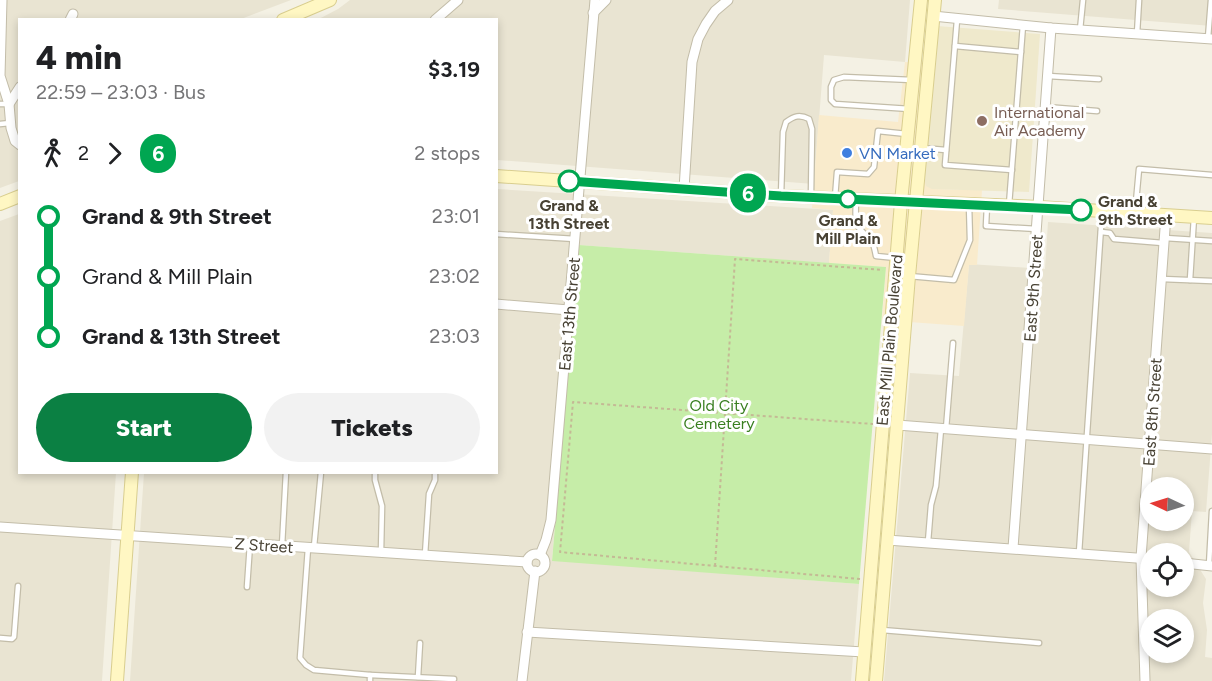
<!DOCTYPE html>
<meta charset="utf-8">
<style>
body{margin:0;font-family:Figtree,sans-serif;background:#f2f2f2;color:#202124;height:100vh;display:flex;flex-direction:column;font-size:22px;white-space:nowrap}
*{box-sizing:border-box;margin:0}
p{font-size:20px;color:#757577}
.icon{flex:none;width:33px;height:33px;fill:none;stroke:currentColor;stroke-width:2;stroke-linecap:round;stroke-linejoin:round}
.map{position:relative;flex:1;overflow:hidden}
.sheet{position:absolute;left:18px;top:18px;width:480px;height:456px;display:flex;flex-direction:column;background:#fff;border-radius:0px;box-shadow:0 3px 9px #0003}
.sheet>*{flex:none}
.badge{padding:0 12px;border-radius:20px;font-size:21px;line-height:39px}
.needle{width:39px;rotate:274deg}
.fabs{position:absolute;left:1140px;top:477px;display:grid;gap:12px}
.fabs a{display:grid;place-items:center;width:54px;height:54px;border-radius:50%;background:#fff;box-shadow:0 3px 9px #0003;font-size:30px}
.map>.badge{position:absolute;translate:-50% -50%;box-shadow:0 0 0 3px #fff}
.legs{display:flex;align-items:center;gap:9px;height:66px;padding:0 18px;font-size:20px}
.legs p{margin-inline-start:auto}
.head{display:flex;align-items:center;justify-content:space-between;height:102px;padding:0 18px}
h1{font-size:33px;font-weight:800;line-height:45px}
.action{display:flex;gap:12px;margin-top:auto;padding:12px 18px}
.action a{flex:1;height:69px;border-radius:36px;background:#0b8043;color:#fff;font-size:24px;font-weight:800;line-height:69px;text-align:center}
.action a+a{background:#f2f2f2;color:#202124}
ul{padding:0 18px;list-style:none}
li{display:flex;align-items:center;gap:21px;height:60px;font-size:22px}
li i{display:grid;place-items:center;width:9px;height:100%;margin:0 8px;background:currentColor}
li i::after{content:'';width:15px;height:15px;margin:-8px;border:4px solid;border-radius:50%;background:#fff}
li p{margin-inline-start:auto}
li:first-child i{background:linear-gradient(#0000 50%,currentColor 0)}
li:last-child i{background:linear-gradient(currentColor 50%,#0000 0)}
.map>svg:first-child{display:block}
.residential{fill:#e9e4d2;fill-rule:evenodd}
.commercial{fill:#f9ebcc}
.education{fill:#efe9cc}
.green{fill:#c6eda8}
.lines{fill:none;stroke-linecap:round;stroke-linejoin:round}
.lane-casing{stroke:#c3bda9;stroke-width:7}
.street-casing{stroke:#c3bda9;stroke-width:11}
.secondary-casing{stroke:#d9ce8f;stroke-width:14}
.path{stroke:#c4b995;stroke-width:2;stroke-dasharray:3 3;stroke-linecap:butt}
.lane{stroke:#fff;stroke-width:4.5}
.street{stroke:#fff;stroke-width:9}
.secondary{stroke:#fff7c3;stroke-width:12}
.line-1-casing{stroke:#fff;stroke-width:14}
.line-1{stroke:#00a651;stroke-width:9}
.education-dot{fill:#8d6e63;stroke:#fff;stroke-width:2}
.shop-dot{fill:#3f7fe0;stroke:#fff;stroke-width:2}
.stop-1-dot{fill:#fff;stroke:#00a651;stroke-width:3}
.labels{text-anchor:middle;stroke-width:6;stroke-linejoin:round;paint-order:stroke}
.education-label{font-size:16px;fill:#785e54;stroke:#fff;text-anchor:start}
.shop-label{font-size:16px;fill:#366cbe;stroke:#fff;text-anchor:start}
.stop-label{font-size:16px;font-weight:bold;fill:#474133;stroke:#fff}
.street-label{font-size:16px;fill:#474133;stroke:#fff}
.park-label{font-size:16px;fill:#397f20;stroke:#fff}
</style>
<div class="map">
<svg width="1212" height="681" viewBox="0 0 1212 681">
<rect width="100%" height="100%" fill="#f4f1e4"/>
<!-- residential -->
<g class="residential">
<path d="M0 0H291L241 19 20 20 19 181 0 188Z"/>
<path d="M350 0H910L905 62 824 55 814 184 497 160 496 20H317L338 9Z"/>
<path d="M999 0H1212V26L998 9Z"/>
<path d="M497 189 833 210 829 263 579 245 552 560 859 584 851 681H130L144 473 496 472Z"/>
<path d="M19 214 20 472 116 473 102 681H0V221Z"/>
<path d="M1048 222 1212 233V434L1206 512 1192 511 1189 552 1206 579 1203 603 1207 630 1205 657 1212 658V681H884L910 373 959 376 969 264 1045 269ZM1150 488H1184V520H1150ZM1150 554H1184V586H1150ZM1150 620H1184V652H1150Z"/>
</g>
<!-- commercial -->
<path class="commercial" d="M905 62 934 64 932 189 982 190 977 265H969L964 326 882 320 886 267 829 263 833 210 812 208 819 115 898 122Z"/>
<!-- education -->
<path class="education" d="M937 26 1040 34 1029 192 932 189 926 186 924 177Z"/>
<!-- green -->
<path class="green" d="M579 245 886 267 859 584 552 561Z"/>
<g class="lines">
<!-- lane casing -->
<g class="lane-casing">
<g id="lane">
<path d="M957 20 945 165 1012 170"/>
<path d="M1080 30 1083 0"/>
<path d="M1137 34 1139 0"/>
<path d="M1208 38 1211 0"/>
<path d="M955 46 1021 52"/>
<path d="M1048 76 1099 79"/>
<path d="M0 104H9"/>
<path d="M1046 107 1097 111"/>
<path d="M910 109 835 104 831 100V87L834 80 844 77 912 80"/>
<path d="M0 124 10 123"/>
<path d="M922 148 946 150"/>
<path d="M781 196 783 132 786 122C794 116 800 114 809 119L812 129 811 196"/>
<path d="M835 198 837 172 868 174 874 167 878 131 907 134"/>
<path d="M856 200C856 208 854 222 859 228 871 242 872 235 876 256L896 258"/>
<path d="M987 205 986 226 1037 229"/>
<path d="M1009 205 1023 25"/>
<path d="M1135 213 1139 169 1212 175"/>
<path d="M1101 232 1110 233 1114 239 1163 243"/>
<path d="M496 234 575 239"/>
<path d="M1165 238 1212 241"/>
<path d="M909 276 954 280 970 240 969 205"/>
<path d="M1162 279 1212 281"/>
<path d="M1190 280 1194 217"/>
<path d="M946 429 953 343"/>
<path d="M375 472V480L382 506 381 552"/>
<path d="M928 542 931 505 936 486 941 429"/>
<path d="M282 546 286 472"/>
<path d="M314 547 321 472"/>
<path d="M308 548 300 658 306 665 314 670 370 675V681"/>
<path d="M1079 553 1102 212"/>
<path d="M425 555 429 494 435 480V472"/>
<path d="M1209 565 1212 511"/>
<path d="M247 587 250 544"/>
<path d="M882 630 1039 643"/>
<path d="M0 638 12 639 14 637 18 586"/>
<path d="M370 675 454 679"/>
<path d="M418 677 420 643"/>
</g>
</g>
<!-- street casing -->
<g class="street-casing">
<g id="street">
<path d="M2 0 0 76 9 104 11 128 15 141 20 145"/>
<path d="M593 13 606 0"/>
<path d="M933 16 1051 28 1212 39"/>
<path d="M70 20 73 14"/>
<path d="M435 20 458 0"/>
<path d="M9 104 20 87"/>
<path d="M684 189 692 62 698 39 706 24 715 11 728 0"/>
<path d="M496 304 569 310"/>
<path d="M897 425 1212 449"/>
<path d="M0 527 527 562"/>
<path d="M887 540 1150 559"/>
<path d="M1013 548 1051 28"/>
<circle cx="536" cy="563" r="9"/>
<path d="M540 555 546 540 551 520 595 0"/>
<path d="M1184 563 1212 566"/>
<path d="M527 632 864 652"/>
<path d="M522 681 535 571"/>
<path d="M1145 681 1141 558 1166 215"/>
</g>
</g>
<!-- secondary casing -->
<g class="secondary-casing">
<g id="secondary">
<path d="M283 20 330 0"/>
<path d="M496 176 781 196 1039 207 1212 218"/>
<path d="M0 204 20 196"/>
<path d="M117 681 132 472"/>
<path d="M862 681 901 202 921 0"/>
<path d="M876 681 909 276 935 0"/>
</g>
</g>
<!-- path -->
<g class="path">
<path d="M715 566 735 259 883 270"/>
<path d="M860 579 560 552 573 402 873 424"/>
</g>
<!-- lane -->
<use href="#lane" class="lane"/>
<!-- street -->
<use href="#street" class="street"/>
<!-- secondary -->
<use href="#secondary" class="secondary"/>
</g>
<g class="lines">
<!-- line-1 casing -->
<g class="line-1-casing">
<path id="line-1" d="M569 181 781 196 1081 210"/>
</g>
<!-- line-1 -->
<use href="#line-1" class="line-1"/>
</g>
<!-- markers -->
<circle class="education-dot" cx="982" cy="121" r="6"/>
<circle class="shop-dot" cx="847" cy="153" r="6"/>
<g class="stop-1-dot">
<circle cx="569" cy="181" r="10"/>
<circle cx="848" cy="199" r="8"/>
<circle cx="1081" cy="210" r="10"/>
</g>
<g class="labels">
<!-- education labels -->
<g class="education-label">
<text x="994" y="118">International<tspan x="994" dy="18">Air Academy</tspan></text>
</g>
<!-- shop labels -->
<g class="shop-label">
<text x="859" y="159">VN Market</text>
</g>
<!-- stop labels -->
<g class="stop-label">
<text x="1098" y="207" text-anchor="start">Grand &amp;<tspan x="1098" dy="18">9th Street</tspan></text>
<text x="569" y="211">Grand &amp;<tspan x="569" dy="18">13th Street</tspan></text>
<text x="848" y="226">Grand &amp;<tspan x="848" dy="18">Mill Plain</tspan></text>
</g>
<!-- street labels -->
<g class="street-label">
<text transform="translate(1033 288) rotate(-86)" y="6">East 9th Street</text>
<text transform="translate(569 314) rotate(-85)" y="6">East 13th Street</text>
<text transform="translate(889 340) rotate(-85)" y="6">East Mill Plain Boulevard</text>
<text transform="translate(1152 412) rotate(-86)" y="6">East 8th Street</text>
<text transform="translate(264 545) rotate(4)" y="6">Z Street</text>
</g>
<!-- park labels -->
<g class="park-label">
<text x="719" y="411">Old City<tspan x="719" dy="18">Cemetery</tspan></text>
</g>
</g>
</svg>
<div class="fabs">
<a><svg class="needle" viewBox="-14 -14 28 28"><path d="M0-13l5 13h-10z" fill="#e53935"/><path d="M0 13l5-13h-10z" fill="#757577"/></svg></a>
<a><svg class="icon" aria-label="locate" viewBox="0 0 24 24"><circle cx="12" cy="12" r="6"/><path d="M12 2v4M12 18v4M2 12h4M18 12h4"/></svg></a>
<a><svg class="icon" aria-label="layers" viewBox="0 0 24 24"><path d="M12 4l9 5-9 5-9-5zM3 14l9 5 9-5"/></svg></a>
</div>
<b class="badge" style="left:748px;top:193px;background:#00a651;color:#fff">6</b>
<section class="sheet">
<div class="head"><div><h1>4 min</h1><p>22:59 – 23:03 · Bus</p></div><b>$3.19</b></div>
<div class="legs"><svg class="icon" aria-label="walk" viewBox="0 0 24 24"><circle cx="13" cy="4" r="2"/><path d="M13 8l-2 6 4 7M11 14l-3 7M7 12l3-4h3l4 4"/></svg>2<svg class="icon" aria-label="forward" viewBox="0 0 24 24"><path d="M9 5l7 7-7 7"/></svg><b class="badge" style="background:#00a651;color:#fff">6</b><p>2 stops</p></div>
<ul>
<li><i style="color:#00a651"></i><b>Grand &amp; 9th Street</b><p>23:01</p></li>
<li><i style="color:#00a651"></i><span>Grand &amp; Mill Plain</span><p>23:02</p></li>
<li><i style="color:#00a651"></i><b>Grand &amp; 13th Street</b><p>23:03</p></li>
</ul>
<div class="action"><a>Start</a><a>Tickets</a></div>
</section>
</div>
